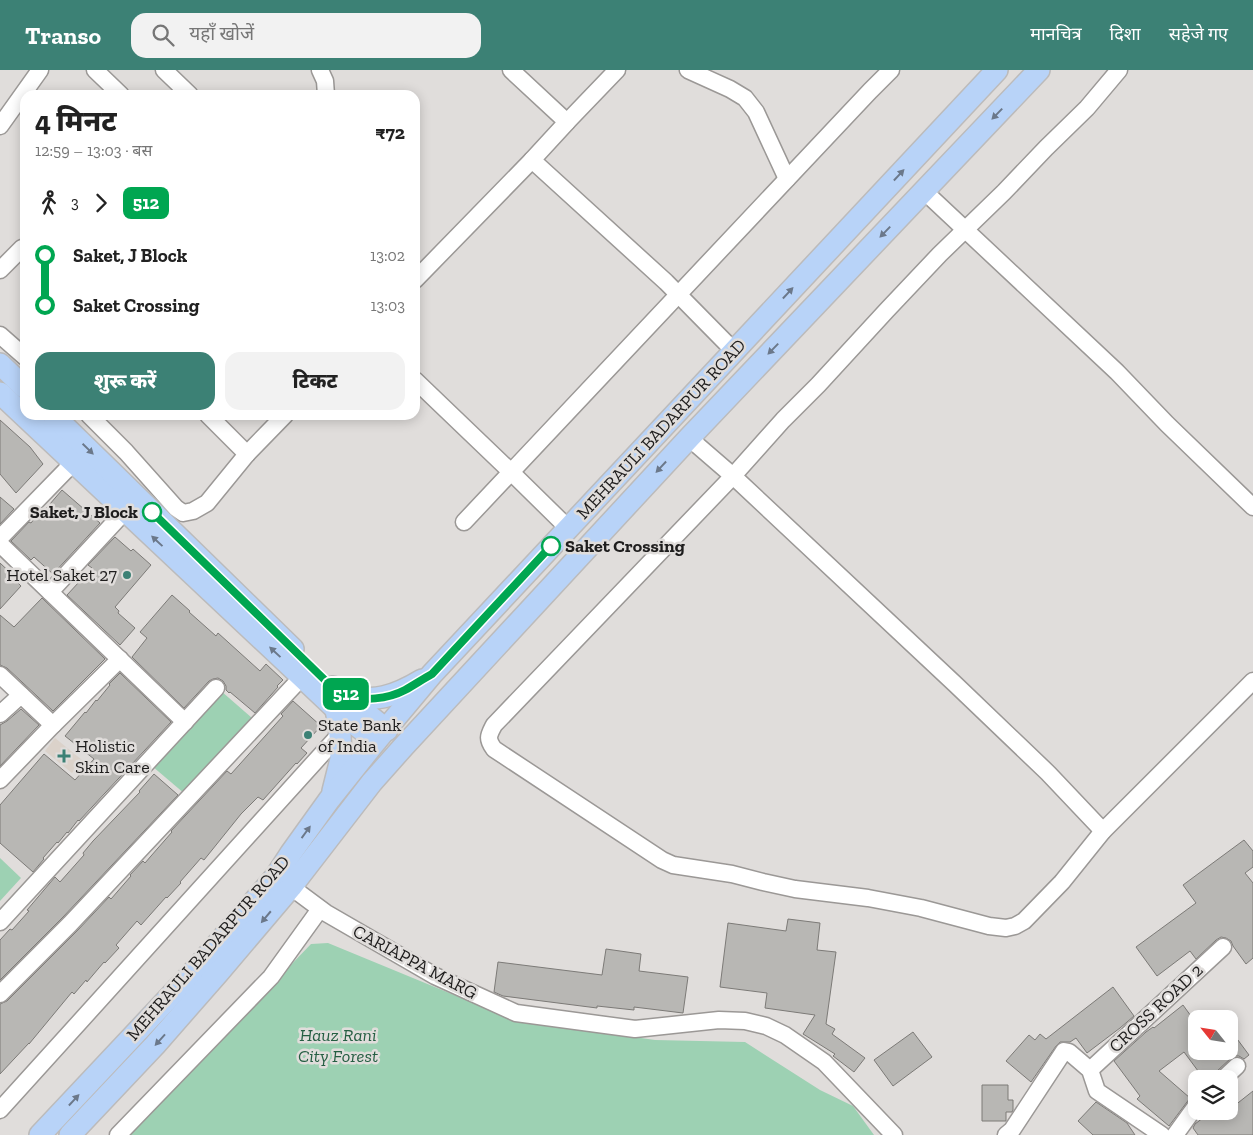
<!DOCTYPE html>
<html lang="hi">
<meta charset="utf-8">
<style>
body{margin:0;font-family:"Zilla Slab","Noto Sans Devanagari",serif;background:#f2f2f2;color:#222;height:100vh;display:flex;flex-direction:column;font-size:19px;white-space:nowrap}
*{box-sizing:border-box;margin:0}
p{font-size:16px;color:#767676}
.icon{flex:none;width:28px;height:28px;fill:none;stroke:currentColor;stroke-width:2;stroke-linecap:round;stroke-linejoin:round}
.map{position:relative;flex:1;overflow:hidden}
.panel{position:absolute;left:20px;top:20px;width:400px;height:330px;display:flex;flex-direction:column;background:#fff;border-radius:15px;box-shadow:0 2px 12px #0003}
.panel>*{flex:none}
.badge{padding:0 10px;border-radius:8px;font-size:18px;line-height:32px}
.needle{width:32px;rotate:300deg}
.tools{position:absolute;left:1188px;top:940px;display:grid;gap:10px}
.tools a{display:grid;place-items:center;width:50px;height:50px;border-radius:10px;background:#fff;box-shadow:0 2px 12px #0003;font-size:25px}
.map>.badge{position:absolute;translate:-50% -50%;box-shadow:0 0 0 2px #fff}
.legs{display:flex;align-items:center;gap:8px;height:55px;padding:0 15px;font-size:16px}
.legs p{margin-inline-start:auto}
.head{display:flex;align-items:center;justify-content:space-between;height:85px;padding:0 15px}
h1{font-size:28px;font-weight:800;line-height:38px}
.action{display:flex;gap:10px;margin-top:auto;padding:10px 15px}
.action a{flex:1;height:58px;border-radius:15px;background:#3c8175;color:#fff;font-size:20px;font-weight:800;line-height:58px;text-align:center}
.action a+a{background:#f2f2f2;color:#222}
ul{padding:0 15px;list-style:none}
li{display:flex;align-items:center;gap:18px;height:50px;font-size:19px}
li i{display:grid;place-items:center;width:8px;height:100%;margin:0 6px;background:currentColor}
li i::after{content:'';width:12px;height:12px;margin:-6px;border:4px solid;border-radius:50%;background:#fff}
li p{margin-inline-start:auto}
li:first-child i{background:linear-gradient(#0000 50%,currentColor 0)}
li:last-child i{background:linear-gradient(currentColor 50%,#0000 0)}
header{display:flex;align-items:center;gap:30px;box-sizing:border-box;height:70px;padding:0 25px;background:#3c8175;color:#fff}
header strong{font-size:24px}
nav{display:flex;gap:28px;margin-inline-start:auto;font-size:18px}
.search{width:350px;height:45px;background:#f2f2f2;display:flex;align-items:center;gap:12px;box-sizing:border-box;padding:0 18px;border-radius:15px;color:#767676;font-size:19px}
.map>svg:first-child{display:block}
.built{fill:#dbd2ca}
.green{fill:#9dd1b3}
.building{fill:#b8b7b4;stroke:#7c7a77}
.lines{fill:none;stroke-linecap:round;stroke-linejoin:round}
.minor-casing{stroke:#9b9896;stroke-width:19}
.major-casing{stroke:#bcbbbb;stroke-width:24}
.minor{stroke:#fff;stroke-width:16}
.major{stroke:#b8d3f8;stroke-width:21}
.oneway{fill:#6b788a}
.line-1-casing{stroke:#fff;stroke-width:11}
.line-1{stroke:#00a651;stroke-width:8}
.stop-1-dot{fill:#fff;stroke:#00a651;stroke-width:2.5}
.poi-dot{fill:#3c8175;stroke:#e0dddb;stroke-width:2}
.labels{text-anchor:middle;stroke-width:5;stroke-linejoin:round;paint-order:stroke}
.street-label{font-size:18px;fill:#1e1d1d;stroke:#e0dddb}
.stop-label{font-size:18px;font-weight:bold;fill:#1e1d1d;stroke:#e0dddb;text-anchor:end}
.poi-label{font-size:18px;fill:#1e1d1d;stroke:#e0dddb;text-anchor:start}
.park-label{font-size:18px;font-style:italic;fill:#245e42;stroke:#e0dddb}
</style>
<header>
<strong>Transo</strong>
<div class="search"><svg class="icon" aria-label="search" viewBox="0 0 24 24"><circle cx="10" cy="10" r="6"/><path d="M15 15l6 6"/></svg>यहाँ खोजें</div>
<nav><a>मानचित्र</a><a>दिशा</a><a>सहेजे गए</a></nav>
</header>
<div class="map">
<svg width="1253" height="1065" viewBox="0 0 1253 1065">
<rect width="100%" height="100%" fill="#e0dddb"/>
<!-- built -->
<path class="built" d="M55 668 82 690 72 703 45 681Z"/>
<!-- green -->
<g class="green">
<path d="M221 621 252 648 185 724 152 696Z"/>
<path d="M0 788 21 808 0 831Z"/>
<path d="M328 873 515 950 655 970 745 972 820 1020 853 1036 874 1065H127L311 874Z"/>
</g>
<!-- building -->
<g class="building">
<path d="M0 350 30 377 43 394 16 423 0 404Z"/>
<path d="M62 420 100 453 53 504 34 487 31 490 11 471 29 452 31 453 35 448 37 449Z"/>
<path d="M0 427 14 439 0 454Z"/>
<path d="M115 467 131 481 133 479 151 495 115 537 119 541 118 543 135 558 120 575 67 525 92 498 88 495Z"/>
<path d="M0 493 15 507 13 508 21 516 0 539Z"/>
<path d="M172 525 190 541 189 542 216 566 218 563 260 601 266 594 283 610 277 616 278 617 255 643 230 622 229 623 226 620V616L223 611 218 608 213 609 209 611 184 638 132 587 147 568 140 562Z"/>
<path d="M42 528 105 589 53 641 7 598 0 595V545L14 557Z"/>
<path d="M120 603 171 652 79 751 78 750 68 763 67 762 58 773 57 772 43 788 44 789 33 802 0 773V735L44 684 75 710 94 689 65 666 85 642 86 643 96 630 97 631 110 615 109 614Z"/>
<path d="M293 631 321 656 301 678 307 683 297 694 296 693 263 730 258 727 241 744 204 790 201 788 180 812 181 813 167 828 166 827 141 855 137 851 116 875 119 878 105 893 104 892 87 912 86 910 74 924 72 922 29 974V973L0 1004V934L7 931 77 861 109 827 111 829 131 806 130 805 143 791 145 793 151 786 172 762 171 761 227 701 231 704 283 646 281 644Z"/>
<path d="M21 639 39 655 0 696V655L7 651Z"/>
<path d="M154 704 178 725 63 847 0 910V870L10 859 12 860 29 841 27 840 55 807 60 812 84 785 83 783 93 771 140 722 139 721Z"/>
<path d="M1244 770 1253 781V797L1245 803 1253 813V888L1246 894 1233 876 1231 871 1226 868 1221 867 1216 870 1196 889 1190 881 1157 906 1136 877 1196 833 1183 815Z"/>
<path d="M788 849 820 853 817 880 836 882 826 954 835 959 832 964 865 988 854 1002 833 986 835 984 803 964 815 945 765 938 767 923 720 917 728 853 786 861Z"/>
<path d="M606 879 641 884 639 901 688 907 683 943 634 937V940L597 936V938L503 926 494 922 498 892 602 905Z"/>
<path d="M1113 917 1134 946 1120 958 1087 983 1076 968 1070 972H1060L1056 976 1031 1012 1006 991 1029 965 1035 970 1040 964 1046 969Z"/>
<path d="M1183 935 1196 953V981H1229V958L1249 985 1244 989 1239 986H1235L1231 988 1216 1002 1213 1009H1204L1184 982 1159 1001 1190 1028 1169 1056 1137 1029 1140 1026 1114 991 1146 962 1153 957 1154 958Z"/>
<path d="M913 962 932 987 893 1016 874 990Z"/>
<path d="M982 1015H1008V1030H1013V1040L1012 1042H1006V1051H982Z"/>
<path d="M1253 1021V1065H1198L1193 1058 1195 1054 1212 1041H1229V1040Z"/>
<path d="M1096 1032 1127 1053 1135 1065H1093L1078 1051Z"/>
</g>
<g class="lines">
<!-- minor casing -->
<g class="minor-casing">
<g id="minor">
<path d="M95 0 121 25"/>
<path d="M164 0 190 25"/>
<path d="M320 0 325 11 326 25"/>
<path d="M688 0 730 19 745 28 756 42 787 109"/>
<path d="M1119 0 1087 38 1046 78 1004 122 940 184 887 240 818 315 783 350 733 406 494 655C489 665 486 668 494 679L662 790 673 795 732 804 763 812 795 819 868 828 921 838 989 856 1006 858 1015 856 1024 851 1062 812 1103 761 1253 611"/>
<path d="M567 52 617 0"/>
<path d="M0 56 40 0"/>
<path d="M532 90 666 212 734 281"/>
<path d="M924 121 1117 302 1167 354 1253 437"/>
<path d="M0 200 22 178 25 177"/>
<path d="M415 210 532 90 567 52 511 0"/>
<path d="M0 265 25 287"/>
<path d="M415 310 511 402 568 458"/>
<path d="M89 345 126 382 176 438 183 443 193 441 207 433 247 384 285 345"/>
<path d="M208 345 247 384"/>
<path d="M689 368 733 406 955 614 1048 703 1103 761"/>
<path d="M464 452 870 21 891 0"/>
<path d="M0 468 73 393"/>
<path d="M0 474 185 652"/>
<path d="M50 522 125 441"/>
<path d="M0 605 53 655"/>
<path d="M0 644 21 625"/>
<path d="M0 710 53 655 120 589"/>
<path d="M291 817 326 843 435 906 516 943 635 959 719 950 745 951 766 956 785 965 824 992 894 1065"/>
<path d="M0 852 216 618"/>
<path d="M0 924 70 854 302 607"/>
<path d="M1090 1000 1223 877"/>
<path d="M1223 1009 1237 996"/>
<path d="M0 1040 340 664"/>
<path d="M118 1065 271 907 320 839"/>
<path d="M1006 1065 1012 1060 1064 981 1069 982 1090 1000 1097 1021 1162 1065"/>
<path d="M1175 1065 1196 1036"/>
</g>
</g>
<!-- major casing -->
<g class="major-casing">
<g id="major">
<path d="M0 294 25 318"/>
<path d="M0 323 336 639 376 671"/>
<path d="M53 345 293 579"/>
<path d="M333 617 387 660"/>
<path d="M342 622C371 636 397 625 422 610"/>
<path d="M333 721 341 689 340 664 336 639"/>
<path d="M40 1065 195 900 276 806 291 783 329 730 376 671 432 604 997 0"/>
<path d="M70 1065 155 975 218 903 291 817 372 712 404 676 689 368 1039 0"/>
</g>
</g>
<!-- minor -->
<use href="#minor" class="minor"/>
<!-- major -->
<use href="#major" class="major"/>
</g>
<!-- one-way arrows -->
<defs><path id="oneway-solid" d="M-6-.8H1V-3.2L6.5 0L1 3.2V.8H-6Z" transform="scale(1.25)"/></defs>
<g class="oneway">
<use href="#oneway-solid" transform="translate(997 44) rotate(134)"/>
<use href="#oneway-solid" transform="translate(899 105) rotate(-47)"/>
<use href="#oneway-solid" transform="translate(885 162) rotate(134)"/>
<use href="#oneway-solid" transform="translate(788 223) rotate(-47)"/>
<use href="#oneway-solid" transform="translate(773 279) rotate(134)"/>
<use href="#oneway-solid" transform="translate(88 379) rotate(44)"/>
<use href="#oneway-solid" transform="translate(661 397) rotate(133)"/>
<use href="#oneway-solid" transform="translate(157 471) rotate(-137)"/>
<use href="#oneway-solid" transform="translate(275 582) rotate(-137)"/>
<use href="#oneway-solid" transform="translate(306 762) rotate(-54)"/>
<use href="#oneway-solid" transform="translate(266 847) rotate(130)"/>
<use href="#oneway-solid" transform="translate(160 970) rotate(132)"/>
<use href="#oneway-solid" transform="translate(74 1030) rotate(-47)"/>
</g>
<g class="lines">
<!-- line-1 casing -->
<g class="line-1-casing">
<path id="line-1" d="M152 442 331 616C336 619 340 622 345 624 363 632 388 629 405 620 414 615 423 609 432 604L551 476"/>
</g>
<!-- line-1 -->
<use href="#line-1" class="line-1"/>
</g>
<!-- markers -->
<g class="stop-1-dot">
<circle cx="152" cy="442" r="9"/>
<circle cx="551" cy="476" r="9"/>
</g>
<g class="poi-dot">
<circle cx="127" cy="505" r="5"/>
<circle cx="308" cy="665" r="5"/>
<path d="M61.5 678.5h5v5h5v5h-5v5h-5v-5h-5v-5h5z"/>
</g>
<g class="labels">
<!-- street labels -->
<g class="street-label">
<text transform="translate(661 359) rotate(-47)" y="6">MEHRAULI BADARPUR ROAD</text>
<text transform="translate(208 878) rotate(-49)" y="6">MEHRAULI BADARPUR ROAD</text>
<text transform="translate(415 892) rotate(28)" y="6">CARIAPPA MARG</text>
<text transform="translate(1156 938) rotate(-43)" y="6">CROSS ROAD 2</text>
</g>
<!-- stop labels -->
<g class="stop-label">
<text x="138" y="448">Saket, J Block</text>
<text x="565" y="482" text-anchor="start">Saket Crossing</text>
</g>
<!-- poi labels -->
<g class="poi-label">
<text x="117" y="511" text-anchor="end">Hotel Saket 27</text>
<text x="318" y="661">State Bank<tspan x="318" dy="21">of India</tspan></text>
<text x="75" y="682">Holistic<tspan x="75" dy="21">Skin Care</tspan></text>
</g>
<!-- park labels -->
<g class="park-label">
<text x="338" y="971">Hauz Rani<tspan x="338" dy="21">City Forest</tspan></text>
</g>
</g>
</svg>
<div class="tools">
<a><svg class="needle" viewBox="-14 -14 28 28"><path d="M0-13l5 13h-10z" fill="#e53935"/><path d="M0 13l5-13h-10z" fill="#767676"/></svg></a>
<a><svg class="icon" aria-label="layers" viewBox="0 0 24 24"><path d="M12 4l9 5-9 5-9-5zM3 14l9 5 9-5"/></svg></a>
</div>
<b class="badge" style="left:346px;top:624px;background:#00a651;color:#fff">512</b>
<section class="panel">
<div class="head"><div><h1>4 मिनट</h1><p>12:59 – 13:03 · बस</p></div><b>₹72</b></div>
<div class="legs"><svg class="icon" aria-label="walk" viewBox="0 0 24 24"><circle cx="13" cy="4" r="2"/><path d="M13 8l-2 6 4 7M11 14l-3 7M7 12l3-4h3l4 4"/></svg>3<svg class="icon" aria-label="forward" viewBox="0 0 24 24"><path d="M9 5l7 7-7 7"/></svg><b class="badge" style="background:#00a651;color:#fff">512</b></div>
<ul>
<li><i style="color:#00a651"></i><b>Saket, J Block</b><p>13:02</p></li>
<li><i style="color:#00a651"></i><b>Saket Crossing</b><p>13:03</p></li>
</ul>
<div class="action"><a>शुरू करें</a><a>टिकट</a></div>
</section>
</div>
